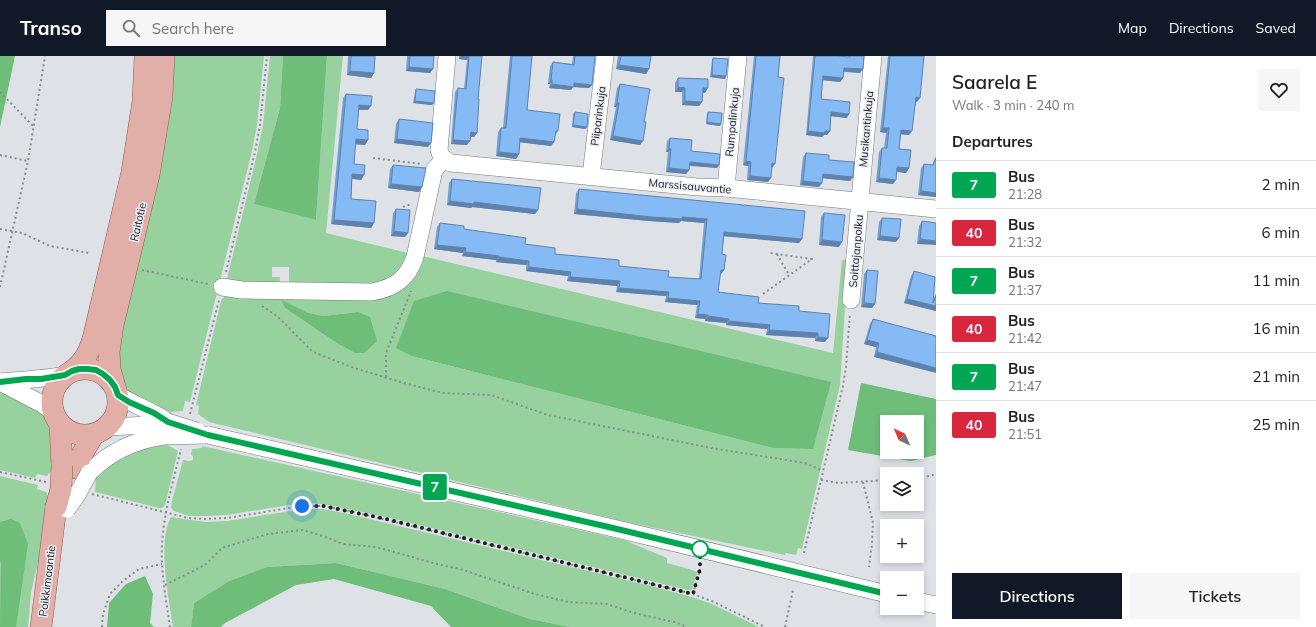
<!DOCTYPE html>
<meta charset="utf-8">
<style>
body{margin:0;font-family:Mulish,sans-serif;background:#f6f6f6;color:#202124;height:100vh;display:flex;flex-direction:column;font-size:15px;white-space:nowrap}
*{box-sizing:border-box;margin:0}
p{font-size:13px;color:#757577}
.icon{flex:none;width:22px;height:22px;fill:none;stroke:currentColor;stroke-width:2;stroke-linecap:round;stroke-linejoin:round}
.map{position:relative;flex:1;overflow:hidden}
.panel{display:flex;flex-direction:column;background:#fff;width:380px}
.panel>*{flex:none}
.badge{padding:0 8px;border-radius:3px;font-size:14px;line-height:26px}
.needle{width:26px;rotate:316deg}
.fabs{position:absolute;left:880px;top:359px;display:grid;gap:8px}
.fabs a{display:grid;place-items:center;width:44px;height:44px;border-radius:0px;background:#fff;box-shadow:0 2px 6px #0003;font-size:20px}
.you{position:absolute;width:20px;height:20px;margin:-10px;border:3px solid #fff;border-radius:50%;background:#1a73e8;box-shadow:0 0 0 6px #1a73e833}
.map>.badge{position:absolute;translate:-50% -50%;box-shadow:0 0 0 2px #fff}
h2{padding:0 16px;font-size:15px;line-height:36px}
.round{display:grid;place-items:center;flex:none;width:42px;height:42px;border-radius:0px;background:#f6f6f6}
.head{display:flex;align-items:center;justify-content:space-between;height:68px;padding:0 16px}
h1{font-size:19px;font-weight:600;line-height:30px}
.cta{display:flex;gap:8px;margin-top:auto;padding:8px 16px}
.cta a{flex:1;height:46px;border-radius:0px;background:#111827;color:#fff;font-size:16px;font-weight:600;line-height:46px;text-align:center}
.cta a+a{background:#f6f6f6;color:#202124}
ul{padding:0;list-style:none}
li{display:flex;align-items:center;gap:12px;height:48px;padding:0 16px;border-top:1px solid #e0e0e0}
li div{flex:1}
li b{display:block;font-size:15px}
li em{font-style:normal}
li .badge{min-width:44px;font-weight:700;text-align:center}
header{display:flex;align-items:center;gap:24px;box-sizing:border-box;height:56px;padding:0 20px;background:#111827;color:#fff}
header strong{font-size:19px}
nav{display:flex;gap:22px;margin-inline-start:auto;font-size:14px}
.search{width:280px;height:36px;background:#f6f6f6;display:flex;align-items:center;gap:10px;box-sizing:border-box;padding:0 14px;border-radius:0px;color:#757577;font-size:15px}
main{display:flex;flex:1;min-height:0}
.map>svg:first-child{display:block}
.green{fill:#97d19d;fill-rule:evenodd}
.forest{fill:#6ebd79;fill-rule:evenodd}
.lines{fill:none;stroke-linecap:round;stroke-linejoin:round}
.minor-casing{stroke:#75797d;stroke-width:18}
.major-casing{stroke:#905853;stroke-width:22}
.path{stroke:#898c8f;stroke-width:2;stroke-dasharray:2 3;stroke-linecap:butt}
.minor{stroke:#fff;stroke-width:17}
.major{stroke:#e2aea8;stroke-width:21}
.minor-bridge-casing{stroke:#75797d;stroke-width:18;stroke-linecap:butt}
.major-bridge-casing{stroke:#905853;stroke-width:22;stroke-linecap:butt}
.minor-bridge{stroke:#fff;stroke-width:17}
.major-bridge{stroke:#e2aea8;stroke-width:21}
.wall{fill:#73a0d2}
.shaded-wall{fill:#5e82ab}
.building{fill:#86baf4;stroke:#5e82ab}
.line-casing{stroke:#fff;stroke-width:9}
.line{stroke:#00a651;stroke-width:6}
.walk{stroke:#1c1e20;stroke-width:4;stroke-dasharray:0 7.2}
.stop-dot{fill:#fff;stroke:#00a651;stroke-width:2}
.labels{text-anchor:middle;stroke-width:3;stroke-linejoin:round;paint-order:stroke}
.street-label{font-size:11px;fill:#1c1e20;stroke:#ebeff5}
</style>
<header>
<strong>Transo</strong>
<div class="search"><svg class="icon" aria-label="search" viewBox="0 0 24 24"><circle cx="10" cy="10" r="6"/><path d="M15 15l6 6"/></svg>Search here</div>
<nav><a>Map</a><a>Directions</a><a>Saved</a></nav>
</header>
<main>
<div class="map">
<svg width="936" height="571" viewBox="0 0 936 571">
<rect width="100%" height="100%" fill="#dee2e7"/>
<!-- green -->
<g class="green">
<path d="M166 0H264L257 69 252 95 190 346 185 345 183 355 171 356V358C154 350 132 343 122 327 120 323 118 317 117 312Z"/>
<path d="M270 0H283L280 52 254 148 316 164 327 0H343L326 177 412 198 391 227 289 231V211H272V221H280L279 231 230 227 227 223 257 98 263 69Z"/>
<path d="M418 199 833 297 842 204H848L840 329 802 493 798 492 796 499 786 497 785 499 631 467 209 366 198 358 199 350 196 349 221 245 224 241 228 238 373 239ZM282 245 309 257 323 260 358 256 355 297 338 288 285 252ZM412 300 813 393 773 392Z"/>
<path d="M0 337C16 341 44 353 51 369 55 377 55 399 56 409L47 420 37 418 35 422 0 414Z"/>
<path d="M164 387 178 395 165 449 162 452H159L95 436 96 420 102 413 132 393Z"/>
<path d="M202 390 624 484 667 502V507L689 513 697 516 692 534H688L386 461 323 448 302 447 227 459 206 460H189L174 455 171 452 172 445 183 404 189 405 193 404V400L191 399 192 393 202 392Z"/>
<path d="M0 420 38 429 37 433 46 436 51 448 31 537 28 571H0Z"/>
<path d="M303 453H323L344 457 651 530 692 541 712 548 759 571H570L530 563 445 533 336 507 267 511 229 525 194 547 191 571H173C169 543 157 486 171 461L205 466 227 465Z"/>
</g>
<!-- forest -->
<g class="forest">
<path d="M0 0H15L0 71Z"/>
<path d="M283 0H327L316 164 254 148 280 52Z"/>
<path d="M447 235 831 326 813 393 773 392 412 300 396 292 414 245Z"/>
<path d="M281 244 309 257 323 260 358 256 370 261 377 285 364 297H355L338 288 285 252Z"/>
<path d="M861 327 936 343V399L911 405 848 394ZM887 366H917V396H887Z"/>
<path d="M11 463 20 467 28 488 16 571H0L1 507 0 503V466Z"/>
<path d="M336 507 445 533 530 563 570 571H451L431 550 334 523 296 529 225 567 221 571H191L194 547 229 525 267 511Z"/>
<path d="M145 520 153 538 150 567 154 571H107L109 547 126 528Z"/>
</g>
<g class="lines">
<!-- minor casing -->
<g class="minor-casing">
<g id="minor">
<path d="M447 0 439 94C441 101 444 103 451 107L697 131 726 132 936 153"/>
<path d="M591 120 605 0"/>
<path d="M726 132 738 0"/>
<path d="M222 231 242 234 372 236C395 232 408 222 415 201L434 114 444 103"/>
<path d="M851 244 873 0"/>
<path d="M0 326C22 324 43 323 65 319"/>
<path d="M0 326 42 348 53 356"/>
<path d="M118 339C134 349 152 355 168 366"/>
<path d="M108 371 149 369 168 366"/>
<path d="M208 379 613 472 887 538"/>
<path d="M89 417C110 395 135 384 164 380"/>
<path d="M917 545 936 549"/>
</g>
</g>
<!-- major casing -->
<g class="major-casing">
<g id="major">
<circle cx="85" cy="346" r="33"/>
<path d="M72 315C85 305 90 295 94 279L132 116 143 45 145 0"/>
<path d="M115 331 110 313 109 296 113 269 149 119 162 40 164 0"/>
<path d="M60 369 62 409"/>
<path d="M75 412 81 400 94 378"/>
<path d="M41 571 56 451"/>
</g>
</g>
<!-- path -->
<g class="path">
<path d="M0 36 34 71"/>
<path d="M0 99 28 105"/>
<path d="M373 102 422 108"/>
<path d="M403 151 407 149H411"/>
<path d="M0 173 22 177 50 190 89 197"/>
<path d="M777 198 789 219"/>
<path d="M142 214 208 228"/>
<path d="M226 216 255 96 260 69 267 0"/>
<path d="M0 231 28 105 45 0"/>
<path d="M763 238 812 203 770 197"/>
<path d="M262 250 277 260 313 296 354 312 404 327 443 337 491 339 548 359 711 392 805 407 823 415"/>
<path d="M386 321V297L411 235"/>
<path d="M190 358 219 244"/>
<path d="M0 416 46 426"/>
<path d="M917 421 929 420 936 418"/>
<path d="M821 424 839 427 887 424"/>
<path d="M863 426 873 467 872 488 869 511"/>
<path d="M92 438 188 462 205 463 227 462 302 450H323L345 454 693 538 714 546 765 571"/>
<path d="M804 497 843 330 846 311 850 257"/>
<path d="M165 529 205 509 222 492 268 478 302 474 323 480 343 488 376 491 437 508 460 513 535 538 568 546 607 548 634 557 674 566 687 571"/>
<path d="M693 538 700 513"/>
<path d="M102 571 103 558 110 538 123 525 139 513 162 508"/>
<path d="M170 571C167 550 163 528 162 507 160 468 172 431 181 393"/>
<path d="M785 571 793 534"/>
</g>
<!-- minor -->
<use href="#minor" class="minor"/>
<!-- major -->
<use href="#major" class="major"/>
<!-- minor-bridge casing -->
<g class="minor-bridge-casing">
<g id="minor-bridge">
<path d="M168 366 197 375"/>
<path d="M164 380 208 379"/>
<path d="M67 453 77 439 89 417"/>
</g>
</g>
<!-- major-bridge casing -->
<g class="major-bridge-casing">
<path id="major-bridge" d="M56 451 61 433 62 409"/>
</g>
<!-- minor-bridge -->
<use href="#minor-bridge" class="minor-bridge"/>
<!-- major-bridge -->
<use href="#major-bridge" class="major-bridge"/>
</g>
<!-- wall -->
<g class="wall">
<path d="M348 0H375L374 17 371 22 347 19Z"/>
<path d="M407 0H434L433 13 430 17 406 15Z"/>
<path d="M459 0H482L478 43 477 77 474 81H471L467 89 451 88 455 36 458 32 464 33 467 4 459 3Z"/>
<path d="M510 0H532L527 54 558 75 555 80 554 86 551 90 520 86 519 98 516 103 496 100 498 76 501 72H503Z"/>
<path d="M573 0H595L589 32 573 31 571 34 549 32 550 28H548L550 10 553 6 572 8Z"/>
<path d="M618 0H651L649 13 646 18 616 13Z"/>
<path d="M754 0H780L778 21 772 112H771L768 126 747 124 748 110 743 109Z"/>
<path d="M813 0H838L848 1 849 0H864L860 17 844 16 843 22 840 26 823 24 821 43 847 62 831 60 830 75 827 79H824L822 81 806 79Z"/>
<path d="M888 0H924L917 46H916L909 79 901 78 899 93 909 112 906 117 896 116 893 128 876 126 879 96 882 92H884L886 77 880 76Z"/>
<path d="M713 2 726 20 725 23 710 21 712 4Z"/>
<path d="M678 22 705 37H703L702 46 699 50 682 49V36H675V27Z"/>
<path d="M620 28 644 66 640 89 610 84 616 51H614L617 32Z"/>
<path d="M416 33 432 49 413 47 415 36Z"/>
<path d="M346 38 368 54H359L357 73 368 84 365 89 355 88 354 108 364 119 361 124 352 123 351 143 374 167 371 172 331 168 343 42Z"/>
<path d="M575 56 587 71 585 73 572 71 573 58Z"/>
<path d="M708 56 721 68 720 70 706 68 707 58Z"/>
<path d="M399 63 428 91 394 87 396 68Z"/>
<path d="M670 82 691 95 719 109 717 112 689 110V114L686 118 666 116 668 96H666L667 85Z"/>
<path d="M806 97 829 104 853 121 850 125 822 122 819 131 800 129 803 101Z"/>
<path d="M936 100V141L918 139 921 112 924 108 932 109Z"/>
<path d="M393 109 422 131 419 136 388 132 390 113Z"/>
<path d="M452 123 538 154 535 158 472 151 471 152 447 149 449 127Z"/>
<path d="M579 133 802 183 799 187 724 180 722 198 724 214 721 218H720L718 236 758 247 799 255 825 286 815 285V282L766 279 767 273 726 269V267L705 265V263L695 262 697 249 665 246 666 240 616 236 617 230 567 225 568 220 526 215V209L496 206V204L462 200 463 197 434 193 437 171 440 167 525 188 555 198 619 210 668 221 699 223 704 167 681 165 679 167 649 165 574 158 576 137Z"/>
<path d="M396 153 408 177 405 181 391 180 393 157Z"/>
<path d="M824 157 839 191 819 189 821 161Z"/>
<path d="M882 162 896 186 877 184 879 166Z"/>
<path d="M922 165 936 167 917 188 919 170Z"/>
<path d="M867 214 875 248 872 252 861 251 864 218Z"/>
<path d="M914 215 933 244 936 237V255L904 247 911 220Z"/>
<path d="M873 263 936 280 874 301 876 291 864 288 870 268Z"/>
</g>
<!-- shaded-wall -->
<g class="shaded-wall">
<path d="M461 0H469L467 4 459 3Z"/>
<path d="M619 9 649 13 646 18 616 13Z"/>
<path d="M409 11 433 13 430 17 406 15Z"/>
<path d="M844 12 863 13 860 17 841 15Z"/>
<path d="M350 15 374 17 371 22 347 19Z"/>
<path d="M712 19 726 20 725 23 710 21Z"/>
<path d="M823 20 843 22 840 26 821 24Z"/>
<path d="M551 24H552L550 28H548Z"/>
<path d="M574 27 592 29 589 32 573 31 571 34 549 32 552 28Z"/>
<path d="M678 31 685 32 682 36H675Z"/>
<path d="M703 32H708L705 37 700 36Z"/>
<path d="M916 41 920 42 917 46 913 45Z"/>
<path d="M415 45 434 47 432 49 413 47Z"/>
<path d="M685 45 702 46 699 50 682 49Z"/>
<path d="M617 47H619L616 51H614Z"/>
<path d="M359 49 371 50 368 54 356 53Z"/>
<path d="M831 56 849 58 847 62 829 60Z"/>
<path d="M707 66 721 68 720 70 706 68Z"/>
<path d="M573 69 587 71 585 73 572 71Z"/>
<path d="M883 72H889L886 77 880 76Z"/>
<path d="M901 74 912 75 909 79 898 78Z"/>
<path d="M808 75H830L827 79H824L822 81 806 79Z"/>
<path d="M471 76 477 77 474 81H468Z"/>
<path d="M613 80 643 85 640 89 610 84Z"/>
<path d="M520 82 554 86 551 90 517 86Z"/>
<path d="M356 83 368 84 365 89 353 88Z"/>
<path d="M397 83 431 87 428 91 394 87Z"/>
<path d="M453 84 470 85 467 89 451 88Z"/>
<path d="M669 92 671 93 668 96H666Z"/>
<path d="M499 96 519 98 516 103 496 100Z"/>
<path d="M746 105 751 106 748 110 743 109Z"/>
<path d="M690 106 719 109 717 112 687 109Z"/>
<path d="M772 107 775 108 772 112H769Z"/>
<path d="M897 111 909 112 906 117 894 115Z"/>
<path d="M669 112 689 114 686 118 666 116Z"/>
<path d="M352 118 364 119 361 124 349 122Z"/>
<path d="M823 118 853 121 850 125 820 122Z"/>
<path d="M750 120 771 122 768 126 747 124Z"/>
<path d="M879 122 896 124 893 128 876 126Z"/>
<path d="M803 125 822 127 819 131 800 129Z"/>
<path d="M391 128 422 131 419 136 388 132Z"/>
<path d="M921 135 936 137V141L918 139Z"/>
<path d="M450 145 474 146 538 154 535 158 472 151 471 152 447 149Z"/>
<path d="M577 153 682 161 707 163 704 167 681 165 679 167 649 165 574 158Z"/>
<path d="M334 164 374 167 371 172 331 168Z"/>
<path d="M394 175 408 177 405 181 391 180Z"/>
<path d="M724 176 802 183 799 187 721 180Z"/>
<path d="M880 180 899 182 896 186 877 184Z"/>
<path d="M920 183 936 185V189L917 188Z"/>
<path d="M822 184 842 186 839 191 819 189Z"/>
<path d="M437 189 466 192 463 197 434 193Z"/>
<path d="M465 196 499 200 496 204 462 200Z"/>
<path d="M499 201 529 205 526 209 496 206Z"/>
<path d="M529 211 571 216 568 220 526 215Z"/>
<path d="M721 214H724L721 218H718Z"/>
<path d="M570 221 620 225 617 230 567 225Z"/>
<path d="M619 232 669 236 666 240 616 236Z"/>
<path d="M668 242 700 245 697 249 665 246Z"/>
<path d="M907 243 936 250V255L904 247Z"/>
<path d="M864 247 875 248 872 252 861 251Z"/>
<path d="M698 258 708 259 705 263 695 262Z"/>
<path d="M708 260 729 263 726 267 705 265Z"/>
<path d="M729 265 770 269 767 273 726 269Z"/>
<path d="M769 274 818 277 815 282 766 279Z"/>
<path d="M818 281 828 282 825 286 815 285Z"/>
<path d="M867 284 879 287 876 291 864 288Z"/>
<path d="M877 296 936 312V317L874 301Z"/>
</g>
<!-- building -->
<g class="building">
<path d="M351 0H375L374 17 350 15Z"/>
<path d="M410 0H434L433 13 409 11Z"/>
<path d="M469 0H482L478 43H479L477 77 471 76 470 85 453 84 458 32 466 33Z"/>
<path d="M512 0H532L527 54 560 58 558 75H556L554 86 520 82 519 98 499 96 501 72H506Z"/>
<path d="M575 0H595L592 29 574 27V31L552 28V24H551L553 6 574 9Z"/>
<path d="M621 0H651L649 13 619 9Z"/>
<path d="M756 0H780L778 21 784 22 775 108 772 107 771 122 750 120 751 106 746 105Z"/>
<path d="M815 0H838L850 1V0H864L863 13 844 12 843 22 823 20 821 43 850 46 849 58 831 56 830 75H825V77L808 75Z"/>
<path d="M890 0H924L920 42 916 41 912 75 901 74 899 93 911 94 909 112 897 111 896 124 879 122 882 92H887L889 72H883Z"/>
<path d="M713 2 728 3 726 20 712 19Z"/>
<path d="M678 22 708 23V32H703L702 46 685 45V32L678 31Z"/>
<path d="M620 28 650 33 644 66H646L643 85 613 80 619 47H617Z"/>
<path d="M416 33 435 35 434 47 415 45Z"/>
<path d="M346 38 372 40 371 50 359 49 357 73 368 74V84L356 83 354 108 365 109 364 119 352 118 351 143 376 145 374 167 334 164Z"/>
<path d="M575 56 588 58 587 71 573 69Z"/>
<path d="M708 56 722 57 721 68 707 66Z"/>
<path d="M399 63 433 67 431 87 397 83Z"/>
<path d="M670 82 692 84 691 95 720 98 719 109 690 106 689 114 669 112 671 93 669 92Z"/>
<path d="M806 97 829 99V104L854 106 853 121 823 118 822 127 803 125Z"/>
<path d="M936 102V137L921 135 924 108 933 109Z"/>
<path d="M393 109 426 112 422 131 391 128Z"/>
<path d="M452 123 541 132 538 154 474 146V148L450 145Z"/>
<path d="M579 133 805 155 802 183 724 176 722 198 726 199 724 214H721L718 236 759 241 758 247 799 250V255L830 258 828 282 818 281V277L769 274 770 269 729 265V263L708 260V259L698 258 700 245 668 242 669 236 619 232 620 225 570 221 571 216 529 211V205L499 201V200L465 196 466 192 437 189 440 167 464 170V173L526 182 525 188 555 192V198L619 204V210L669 215 668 221 701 223 707 163 682 161V163L652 161 577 153Z"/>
<path d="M396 153 410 154 408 177 394 175Z"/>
<path d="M824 157 845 159 842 186 822 184Z"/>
<path d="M882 162 901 163 899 182 880 180Z"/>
<path d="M922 165 936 167V185L920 183Z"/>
<path d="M867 214 878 215 875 248 864 247Z"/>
<path d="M914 215 935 221 933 247 936 240V250L907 243Z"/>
<path d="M873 263 936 280V312L877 296 879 287 867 284Z"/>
</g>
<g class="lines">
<!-- line casing -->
<g class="line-casing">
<path id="line" d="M0 326 26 323H41L65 319 72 315 79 313H88L96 314 103 318 110 324 115 331 118 339 129 346 154 357 168 366 208 379 613 472 887 538"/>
</g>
<!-- line -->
<use href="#line" class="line"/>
<!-- walk -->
<path class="walk" d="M302 450H323L386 463 693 538 700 513V493"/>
</g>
<!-- markers -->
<circle class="stop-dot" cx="700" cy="493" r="8"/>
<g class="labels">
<!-- street labels -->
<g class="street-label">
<text transform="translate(598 60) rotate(-83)" y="4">Piiparinkuja</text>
<text transform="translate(732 66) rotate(-85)" y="4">Rumpalinkuja</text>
<text transform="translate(866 73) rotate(-85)" y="4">Musikantinkuja</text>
<text transform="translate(690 130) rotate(5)" y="4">Marssisauvantie</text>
<text transform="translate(138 166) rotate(-77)" y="4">Raitotie</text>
<text transform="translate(856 195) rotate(-85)" y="4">Soittajanpolku</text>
<text transform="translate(47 525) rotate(-83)" y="4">Poikkimaantie</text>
</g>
</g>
</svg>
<div class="fabs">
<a><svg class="needle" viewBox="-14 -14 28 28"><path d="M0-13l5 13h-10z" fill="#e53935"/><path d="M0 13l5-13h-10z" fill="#757577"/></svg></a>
<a><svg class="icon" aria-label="layers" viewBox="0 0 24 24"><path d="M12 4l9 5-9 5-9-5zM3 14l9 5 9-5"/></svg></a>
<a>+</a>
<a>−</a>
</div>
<div class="you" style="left:302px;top:450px"></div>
<b class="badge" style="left:435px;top:431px;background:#00a651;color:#fff">7</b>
</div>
<section class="panel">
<div class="head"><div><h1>Saarela E</h1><p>Walk · 3 min · 240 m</p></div><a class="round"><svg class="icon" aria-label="heart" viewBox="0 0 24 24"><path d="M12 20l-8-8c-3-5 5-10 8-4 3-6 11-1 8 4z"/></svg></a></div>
<h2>Departures</h2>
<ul>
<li><span class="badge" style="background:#00a651;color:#fff">7</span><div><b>Bus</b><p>21:28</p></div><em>2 min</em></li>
<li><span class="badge" style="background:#d7263d;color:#fff">40</span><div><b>Bus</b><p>21:32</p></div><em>6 min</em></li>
<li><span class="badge" style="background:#00a651;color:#fff">7</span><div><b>Bus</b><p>21:37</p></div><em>11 min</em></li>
<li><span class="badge" style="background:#d7263d;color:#fff">40</span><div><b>Bus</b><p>21:42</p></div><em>16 min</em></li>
<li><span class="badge" style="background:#00a651;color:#fff">7</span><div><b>Bus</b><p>21:47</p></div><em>21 min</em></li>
<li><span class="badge" style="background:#d7263d;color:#fff">40</span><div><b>Bus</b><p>21:51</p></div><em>25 min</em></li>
</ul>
<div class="cta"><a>Directions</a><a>Tickets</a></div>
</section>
</main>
